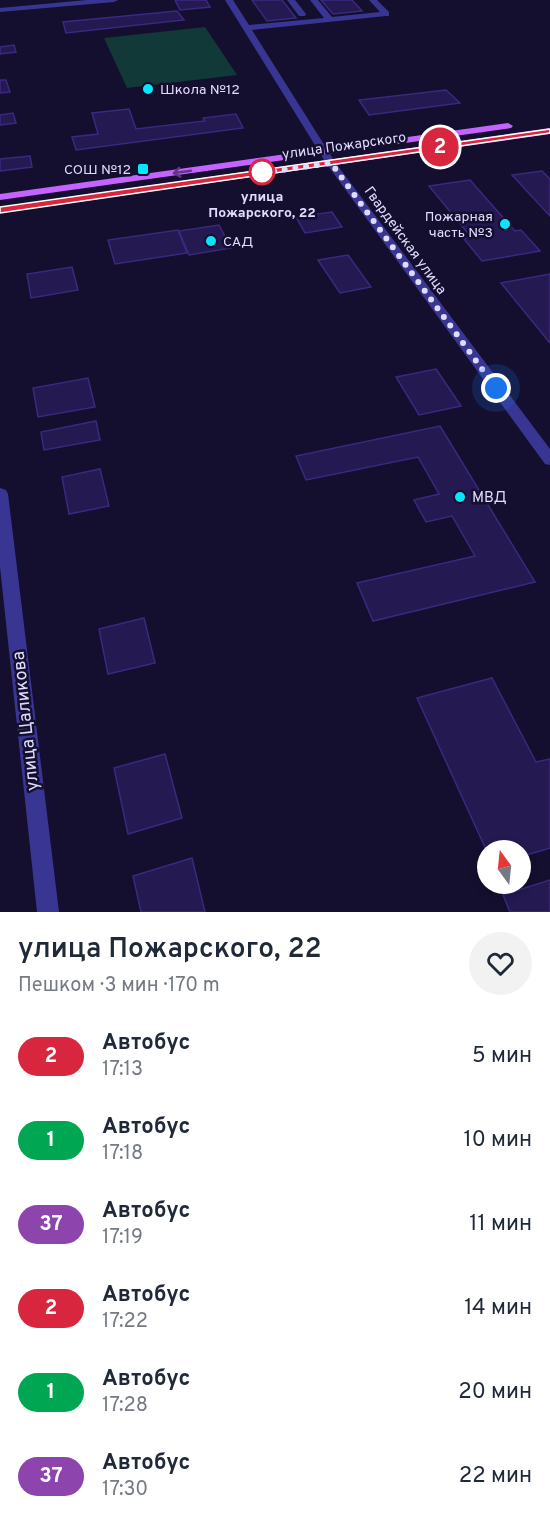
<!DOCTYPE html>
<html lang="ru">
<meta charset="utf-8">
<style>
body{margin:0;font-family:Overpass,sans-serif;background:#f2f2f3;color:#1f2937;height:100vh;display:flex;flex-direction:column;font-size:22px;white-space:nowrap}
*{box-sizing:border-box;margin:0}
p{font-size:20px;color:#747a83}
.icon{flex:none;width:33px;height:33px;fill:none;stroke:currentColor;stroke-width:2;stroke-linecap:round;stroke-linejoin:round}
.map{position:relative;height:912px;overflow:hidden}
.sheet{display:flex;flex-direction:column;background:#fff;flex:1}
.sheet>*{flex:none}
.badge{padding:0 12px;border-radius:20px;font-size:21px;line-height:39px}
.needle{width:39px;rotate:345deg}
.tools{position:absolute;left:477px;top:840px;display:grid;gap:12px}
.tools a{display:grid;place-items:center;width:54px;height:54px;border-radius:50%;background:#fff;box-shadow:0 3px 9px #0003;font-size:30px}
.you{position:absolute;width:30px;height:30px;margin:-15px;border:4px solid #fff;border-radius:50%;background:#1a73e8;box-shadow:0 0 0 9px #1a73e833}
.map>.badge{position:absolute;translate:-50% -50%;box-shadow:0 0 0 3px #fff}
.round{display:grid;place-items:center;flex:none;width:63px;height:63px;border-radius:32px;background:#f2f2f3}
.headline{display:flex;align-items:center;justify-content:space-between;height:102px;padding:0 18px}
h1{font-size:28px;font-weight:600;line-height:45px}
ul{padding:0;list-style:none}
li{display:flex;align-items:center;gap:18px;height:84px;padding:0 18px}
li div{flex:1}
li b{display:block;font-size:22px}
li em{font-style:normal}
li .badge{min-width:66px;font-weight:700;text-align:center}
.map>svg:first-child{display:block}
.green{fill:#113937}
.building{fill:#241951;stroke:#3a297f;stroke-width:1.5}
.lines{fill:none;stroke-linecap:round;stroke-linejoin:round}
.minor{fill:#393592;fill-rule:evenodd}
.major{fill:#c563ff;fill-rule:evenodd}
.oneway{stroke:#64358c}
.line{fill:#d7263d;stroke:#fff;stroke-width:1.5}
.walk{stroke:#e0dcff;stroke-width:6;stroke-dasharray:0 10.8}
.poi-dot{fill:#08e6ff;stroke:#140f2e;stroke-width:2}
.stop-dot{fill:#fff;stroke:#d7263d;stroke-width:3}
.labels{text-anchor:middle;stroke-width:5;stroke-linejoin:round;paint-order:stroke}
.far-poi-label{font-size:14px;fill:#e0dcff;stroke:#140f2e;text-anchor:start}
.far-street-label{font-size:14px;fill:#e0dcff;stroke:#140f2e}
.far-stop-label{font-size:14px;font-weight:bold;fill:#e0dcff;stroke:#140f2e}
.poi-label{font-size:15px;fill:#e0dcff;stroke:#140f2e;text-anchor:start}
.near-street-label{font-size:18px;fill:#e0dcff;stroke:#140f2e}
</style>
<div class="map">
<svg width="550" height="912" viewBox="0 0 550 912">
<rect width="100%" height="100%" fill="#140f2e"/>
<!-- green -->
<path class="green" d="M205 27 237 75 127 88 104 38Z"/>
<!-- building -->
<g class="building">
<path d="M175 0H206L210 7 180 10Z"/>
<path d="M252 0H282L296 18 267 21Z"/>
<path d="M321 0H352L362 11 333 14Z"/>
<path d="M177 11 184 20 66 33 63 22Z"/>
<path d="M14 45 16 52 0 54V47Z"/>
<path d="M0 80H6L10 92 0 93Z"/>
<path d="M446 90 460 103 369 115 359 100Z"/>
<path d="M129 109 136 129 205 121 203 118 236 114 243 128 76 150 72 137 98 134 92 113Z"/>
<path d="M13 113 16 123 0 125V115Z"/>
<path d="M30 156 32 167 0 171V159Z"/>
<path d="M542 171 550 179V216L512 175Z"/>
<path d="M470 180 515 231 521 230 540 251 482 261 464 239 471 237 429 186Z"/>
<path d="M332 212 342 227 305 233 296 217Z"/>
<path d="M219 225 231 248 189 255 179 231Z"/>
<path d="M178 230 187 253 115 264 108 240Z"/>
<path d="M348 255 371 287 340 293 318 260Z"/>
<path d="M72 267 78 290 31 298 27 274Z"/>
<path d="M550 274V343L501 283Z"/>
<path d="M436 369 461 406 419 415 396 377Z"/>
<path d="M88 378 95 407 38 417 33 388Z"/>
<path d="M96 421 100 440 44 450 41 432Z"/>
<path d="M440 426 535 582 373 621 357 583 475 556 452 516 426 522 414 500 439 494 418 457 306 480 296 456Z"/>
<path d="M100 469 109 506 69 514 62 477Z"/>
<path d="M144 618 155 663 108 674 99 629Z"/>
<path d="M492 678 536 762 550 759V848L520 857V850H488V854L417 698Z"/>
<path d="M165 754 182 818 128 834 114 768Z"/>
<path d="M192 858 205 912H141L133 876Z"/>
<path d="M550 880V912H510L503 895Z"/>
</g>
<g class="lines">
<!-- minor -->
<g class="minor">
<path d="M87 0H118L114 2 0 12V8Z"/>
<path d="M225 0H233L249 25 324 18 310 0H318L332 17 380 12 369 0H377L389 12V16H386L252 30 335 162 550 449V465L545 464 326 163Z"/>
<path d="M287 0H295L306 14 305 16H299Z"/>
<path d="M0 488 6 490 8 494 59 912H37L0 567Z"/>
</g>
<!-- major -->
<g class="major">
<path d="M508 123 513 126 511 128 0 200V194Z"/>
<path d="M550 128V134L0 213V207Z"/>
</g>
</g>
<!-- one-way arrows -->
<defs><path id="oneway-shaft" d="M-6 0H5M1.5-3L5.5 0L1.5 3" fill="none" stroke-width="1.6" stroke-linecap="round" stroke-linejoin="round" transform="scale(1.5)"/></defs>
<use class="oneway" href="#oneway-shaft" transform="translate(182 172) rotate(172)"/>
<!-- line -->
<path class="line" d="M550 129V133L0 213V207Z"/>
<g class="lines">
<!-- walk -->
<path class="walk" d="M262 172 252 174 331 163 496 388"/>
</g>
<!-- markers -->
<g class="poi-dot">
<circle cx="148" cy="89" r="6"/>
<rect x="137" y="163" width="12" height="12" rx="3"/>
<circle cx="505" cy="224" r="6"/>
<circle cx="211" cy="241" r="6"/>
<circle cx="460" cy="497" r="6"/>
</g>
<circle class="stop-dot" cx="262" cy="172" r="12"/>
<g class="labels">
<!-- far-poi labels -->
<g class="far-poi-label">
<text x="160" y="94">Школа №12</text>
<text x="131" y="174" text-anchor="end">СОШ №12</text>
<text x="493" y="221" text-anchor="end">Пожарная<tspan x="493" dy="16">часть №3</tspan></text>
<text x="223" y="246">САД</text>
</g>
<!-- far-street labels -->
<g class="far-street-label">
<text transform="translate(344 145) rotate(-8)" y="5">улица Пожарского</text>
<text transform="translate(406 240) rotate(54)" y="5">Гвардейская улица</text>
</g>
<!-- far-stop labels -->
<g class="far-stop-label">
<text x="262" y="201">улица<tspan x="262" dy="16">Пожарского, 22</tspan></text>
</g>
<!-- poi labels -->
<g class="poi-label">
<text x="472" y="502">МВД</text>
</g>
<!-- near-street labels -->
<g class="near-street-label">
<text transform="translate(25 721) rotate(-96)" y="6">улица Цаликова</text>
</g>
</g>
</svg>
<div class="tools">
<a><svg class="needle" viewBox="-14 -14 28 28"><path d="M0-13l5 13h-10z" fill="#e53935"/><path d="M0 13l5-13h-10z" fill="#747a83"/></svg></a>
</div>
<div class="you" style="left:496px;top:388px"></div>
<b class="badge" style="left:440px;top:147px;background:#d7263d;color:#fff">2</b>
</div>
<section class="sheet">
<div class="headline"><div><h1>улица Пожарского, 22</h1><p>Пешком · 3 мин · 170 m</p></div><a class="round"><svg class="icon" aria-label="heart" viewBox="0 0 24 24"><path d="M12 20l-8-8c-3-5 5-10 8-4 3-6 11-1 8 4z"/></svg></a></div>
<ul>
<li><span class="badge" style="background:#d7263d;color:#fff">2</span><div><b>Автобус</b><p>17:13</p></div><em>5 мин</em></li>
<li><span class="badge" style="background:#00a651;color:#fff">1</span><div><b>Автобус</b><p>17:18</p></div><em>10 мин</em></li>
<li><span class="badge" style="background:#8e44ad;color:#fff">37</span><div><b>Автобус</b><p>17:19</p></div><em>11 мин</em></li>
<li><span class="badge" style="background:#d7263d;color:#fff">2</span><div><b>Автобус</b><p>17:22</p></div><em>14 мин</em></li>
<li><span class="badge" style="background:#00a651;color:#fff">1</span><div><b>Автобус</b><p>17:28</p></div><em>20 мин</em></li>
<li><span class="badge" style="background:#8e44ad;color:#fff">37</span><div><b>Автобус</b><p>17:30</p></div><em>22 мин</em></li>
</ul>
</section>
